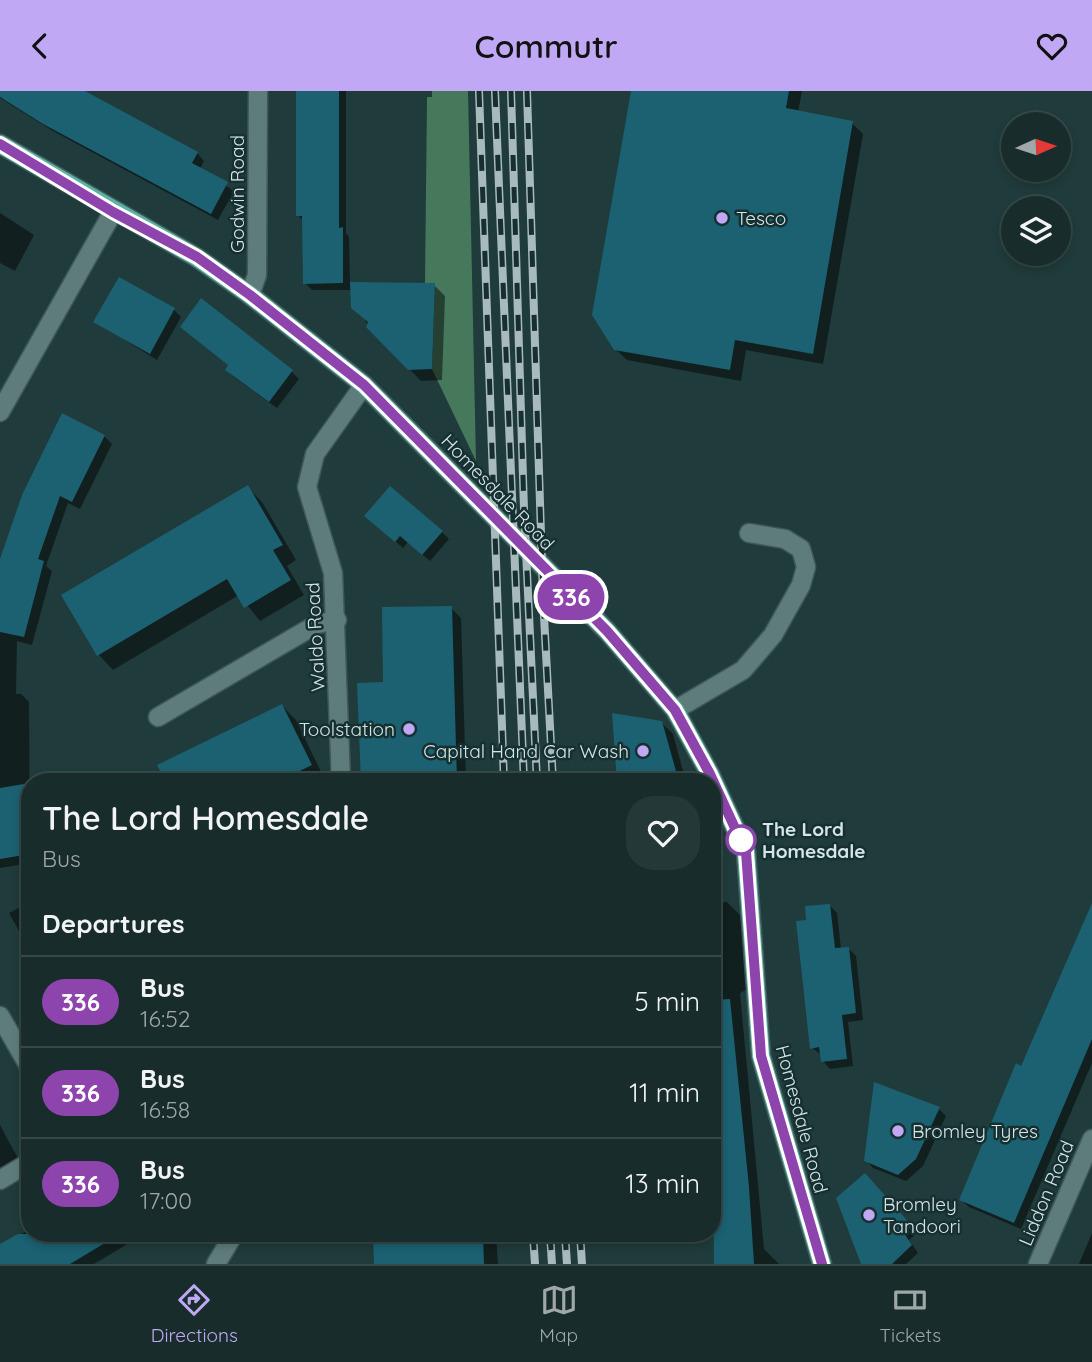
<!DOCTYPE html>
<style>
body{margin:0;font-family:Quicksand,sans-serif;background:#253838;color:#f1f3f6;height:100vh;display:flex;flex-direction:column;font-size:26px;white-space:nowrap}
*{box-sizing:border-box;margin:0}
p{font-size:23px;color:#9fa7a9}
.icon{flex:none;width:38px;height:38px;fill:none;stroke:currentColor;stroke-width:2;stroke-linecap:round;stroke-linejoin:round}
.map{position:relative;flex:1;overflow:hidden}
.drawer{position:absolute;left:21px;top:682px;width:700px;height:469px;display:flex;flex-direction:column;background:#182c2c;border-radius:28px;box-shadow:0 4px 10px #0003,0 0 0 2px #364848}
.drawer>*{flex:none}
.badge{padding:0 14px;border-radius:23px;font-size:24px;line-height:46px}
.needle{width:46px;rotate:87deg}
.buttons{position:absolute;left:1001px;top:21px;display:grid;gap:14px}
.buttons a{display:grid;place-items:center;width:70px;height:70px;border-radius:50%;background:#182c2c;box-shadow:0 4px 10px #0003,0 0 0 2px #364848;font-size:35px}
.map>.badge{position:absolute;translate:-50% -50%;box-shadow:0 0 0 4px #fff}
h2{padding:0 21px;font-size:26px;line-height:63px}
.round{display:grid;place-items:center;flex:none;width:74px;height:74px;border-radius:28px;background:#253838}
.summary{display:flex;align-items:center;justify-content:space-between;height:119px;padding:0 21px}
h1{font-size:33px;font-weight:600;line-height:52px}
ul{padding:0;list-style:none}
li{display:flex;align-items:center;gap:21px;height:91px;padding:0 21px;border-top:2px solid #364848}
li div{flex:1}
li b{display:block;font-size:26px}
li em{font-style:normal}
li .badge{min-width:77px;font-weight:700;text-align:center}
header{display:flex;justify-content:space-between;align-items:center;height:91px;padding:0 21px;background:#c0a8f4;color:#111;font-size:32px;font-weight:600}
.tab-bar{display:flex;justify-content:space-around;align-items:center;height:98px;border-top:2px solid #364848;background:#182c2c;font-size:19px;color:#9fa7a9}
.tab-bar a{display:grid;justify-items:center;gap:4px}
.tab-bar .active{color:#c0a8f4}
.map>svg:first-child{display:block}
.forest{fill:#46795c}
.shadow{fill:#0007}
.building{fill:#1b6172}
.lines{fill:none;stroke-linecap:round;stroke-linejoin:round}
.minor-casing{stroke:#405859;stroke-width:21}
.major-casing{stroke:#405859;stroke-width:21}
.minor{stroke:#5f7c7c;stroke-width:18}
.major{stroke:#59b2a2;stroke-width:18}
.rail-casing{stroke:#a8babb;stroke-width:8}
.rail{stroke:#163031;stroke-width:5;stroke-dasharray:16;stroke-linecap:butt}
.line-casing{stroke:#fff;stroke-width:16}
.line{stroke:#8e44ad;stroke-width:10}
.poi-dot{fill:#c0a8f4;stroke:#163031;stroke-width:2.5}
.stop-dot{fill:#fff;stroke:#8e44ad;stroke-width:3.5}
.labels{text-anchor:middle;stroke-width:5;stroke-linejoin:round;paint-order:stroke}
.street-label{font-size:19px;fill:#d5e4e5;stroke:#163031}
.poi-label{font-size:19px;fill:#d5e4e5;stroke:#163031;text-anchor:start}
.stop-label{font-size:19px;font-weight:bold;fill:#d5e4e5;stroke:#163031;text-anchor:start}
</style>
<header><svg class="icon" aria-label="back" viewBox="0 0 24 24"><path d="M15 5l-7 7 7 7"/></svg>Commutr<svg class="icon" aria-label="heart" viewBox="0 0 24 24"><path d="M12 20l-8-8c-3-5 5-10 8-4 3-6 11-1 8 4z"/></svg></header>
<div class="map">
<svg width="1092" height="1173" viewBox="0 0 1092 1173">
<rect width="100%" height="100%" fill="#203b3b"/>
<!-- forest -->
<path class="forest" d="M432 0H468L476 370 432 278 435 193H425L427 6H432Z"/>
<!-- shadow -->
<g class="shadow">
<path d="M0 0H76L197 62 204 70 200 78 234 100 218 129 53 40 0 7Z"/>
<path d="M298 0H346V142L349 146 350 193 434 194 445 205 442 289 421 290 368 235 352 199H312L305 192 304 131 298 124Z"/>
<path d="M632 0H802L798 21 852 32 863 43 823 273 746 259 741 290 627 269 615 258Z"/>
<path d="M0 122 34 144 15 180 0 172Z"/>
<path d="M174 219 181 226 157 269 96 231Z"/>
<path d="M182 236 292 281 299 288 277 317 234 286 227 279 230 275Z"/>
<path d="M104 345 112 353 80 418 68 412 46 475 52 480 32 554 17 550 16 603H21L29 611 30 772 0 777V474Z"/>
<path d="M247 396 262 411 296 469 287 475 304 504 260 530 239 504 113 579 99 564Z"/>
<path d="M374 432 442 441 449 448 430 470 408 451 403 457Z"/>
<path d="M451 517 461 527 466 691H362L359 593 385 592Z"/>
<path d="M282 615 296 629 325 689 167 691 159 674Z"/>
<path d="M614 624 661 631 673 643 686 691H618Z"/>
<path d="M30 811V860L9 822Z"/>
<path d="M727 811 740 824 748 898 740 902 764 1158 779 1173H717L712 1096V812Z"/>
<path d="M829 814 837 822 841 858 848 857 856 865 863 929 848 931 853 975 830 978 823 970 822 964 812 957 808 831Z"/>
<path d="M1092 817V972L1021 1138 969 1116 961 1109Z"/>
<path d="M939 1018 946 1025 923 1075 906 1090 873 1077 866 1069Z"/>
<path d="M0 1034 20 1071 0 1083Z"/>
<path d="M872 1091 917 1142 909 1149 918 1162 906 1173H862Z"/>
<path d="M30 1138V1143H140L141 1145 94 1173H0V1156Z"/>
<path d="M1092 1142V1173H1079Z"/>
<path d="M375 1143H496L498 1173H376Z"/>
</g>
<!-- building -->
<g class="building">
<path d="M0 0H85L198 61 192 72 228 91 211 123 43 33 0 6Z"/>
<path d="M296 0H339V137L343 136V192L303 193 302 125H296Z"/>
<path d="M631 0H789L786 17 853 30 813 263 735 249 730 279 614 259 592 224Z"/>
<path d="M119 186 175 217 150 263 93 231Z"/>
<path d="M350 191 435 192 432 278 408 279 366 236 368 231 351 217Z"/>
<path d="M201 207 293 279 269 311 225 279 228 274 180 236Z"/>
<path d="M62 322 105 344 72 411 60 405 38 468 44 470 24 546 0 541V468L22 404Z"/>
<path d="M248 394 283 454 273 459 291 489 244 517 227 488 97 565 61 504Z"/>
<path d="M390 395 443 440 422 464 400 445 395 451 364 425Z"/>
<path d="M452 515 457 691H361L357 592 383 591 382 516Z"/>
<path d="M282 613 312 674 277 691H166L157 674Z"/>
<path d="M612 622 662 630 679 691H617Z"/>
<path d="M30 692V763L0 768V697Z"/>
<path d="M1092 812V948L1014 1132 959 1109 1016 972 1021 975Z"/>
<path d="M830 813 835 857 849 856 856 922 842 924 847 968 821 971 819 956 810 958 796 830 806 829 805 815Z"/>
<path d="M730 908 749 1096 754 1173H714L712 909Z"/>
<path d="M874 991 940 1016 916 1068 898 1084 864 1070Z"/>
<path d="M865 1082 912 1135 904 1142 912 1154 892 1173H861L836 1107Z"/>
<path d="M18 1143H120L70 1173H0V1153Z"/>
<path d="M373 1143H483L484 1173H374Z"/>
</g>
<g class="lines">
<!-- minor casing -->
<g class="minor-casing">
<g id="minor">
<path d="M250 204 257 184 258 0"/>
<path d="M0 321 113 121"/>
<path d="M675 619 743 579 773 544 801 494 806 476 801 458 785 448 749 442"/>
<path d="M158 626 317 533 337 529"/>
<path d="M341 691 333 482 307 396 315 363 364 294"/>
<path d="M0 925 30 977"/>
<path d="M0 1089 30 1071"/>
<path d="M216 1173 234 1143"/>
<path d="M1038 1173 1092 1048"/>
</g>
</g>
<!-- major casing -->
<g class="major-casing">
<path id="major" d="M0 53 196 166 250 204 364 294 607 540 675 619 710 683 746 761 761 965 822 1173"/>
</g>
<!-- minor -->
<use href="#minor" class="minor"/>
<!-- major -->
<use href="#major" class="major"/>
<!-- rail casing -->
<g class="rail-casing">
<g id="rail">
<path d="M479 0 504 691"/>
<path d="M495 0 524 691"/>
<path d="M511 0 524 418 537 691"/>
<path d="M527 0 543 507 553 691"/>
<path d="M533 1143 535 1173"/>
<path d="M550 1143 552 1173"/>
<path d="M565 1143 567 1173"/>
<path d="M580 1143 582 1173"/>
</g>
</g>
<!-- rail -->
<use href="#rail" class="rail"/>
</g>
<g class="lines">
<!-- line casing -->
<g class="line-casing">
<path id="line" d="M0 53 113 121 197 166 250 204 364 294 607 540 675 619 710 683 746 761 761 965 822 1173"/>
</g>
<!-- line -->
<use href="#line" class="line"/>
</g>
<!-- markers -->
<g class="poi-dot">
<circle cx="722" cy="127" r="7"/>
<circle cx="409" cy="638" r="7"/>
<circle cx="643" cy="660" r="7"/>
<circle cx="898" cy="1040" r="7"/>
<circle cx="869" cy="1124" r="7"/>
</g>
<circle class="stop-dot" cx="741" cy="749" r="14"/>
<g class="labels">
<!-- street labels -->
<g class="street-label">
<text transform="translate(237 103) rotate(-90)" y="7">Godwin Road</text>
<text transform="translate(498 401) rotate(46)" y="7">Homesdale Road</text>
<text transform="translate(315 546) rotate(-93)" y="7">Waldo Road</text>
<text transform="translate(802 1028) rotate(75)" y="7">Homesdale Road</text>
<text transform="translate(1046 1102) rotate(-67)" y="7">Liddon Road</text>
</g>
<!-- poi labels -->
<g class="poi-label">
<text x="736" y="134">Tesco</text>
<text x="395" y="645" text-anchor="end">Toolstation</text>
<text x="629" y="667" text-anchor="end">Capital Hand Car Wash</text>
<text x="912" y="1047">Bromley Tyres</text>
<text x="883" y="1120">Bromley<tspan x="883" dy="22">Tandoori</tspan></text>
</g>
<!-- stop labels -->
<g class="stop-label">
<text x="762" y="745">The Lord<tspan x="762" dy="22">Homesdale</tspan></text>
</g>
</g>
</svg>
<div class="buttons">
<a><svg class="needle" viewBox="-14 -14 28 28"><path d="M0-13l5 13h-10z" fill="#e53935"/><path d="M0 13l5-13h-10z" fill="#9fa7a9"/></svg></a>
<a><svg class="icon" aria-label="layers" viewBox="0 0 24 24"><path d="M12 4l9 5-9 5-9-5zM3 14l9 5 9-5"/></svg></a>
</div>
<b class="badge" style="left:571px;top:506px;background:#8e44ad;color:#fff">336</b>
<section class="drawer">
<div class="summary"><div><h1>The Lord Homesdale</h1><p>Bus</p></div><a class="round"><svg class="icon" aria-label="heart" viewBox="0 0 24 24"><path d="M12 20l-8-8c-3-5 5-10 8-4 3-6 11-1 8 4z"/></svg></a></div>
<h2>Departures</h2>
<ul>
<li><span class="badge" style="background:#8e44ad;color:#fff">336</span><div><b>Bus</b><p>16:52</p></div><em>5 min</em></li>
<li><span class="badge" style="background:#8e44ad;color:#fff">336</span><div><b>Bus</b><p>16:58</p></div><em>11 min</em></li>
<li><span class="badge" style="background:#8e44ad;color:#fff">336</span><div><b>Bus</b><p>17:00</p></div><em>13 min</em></li>
</ul>
</section>
</div>
<nav class="tab-bar">
<a class="active"><svg class="icon" aria-label="directions" viewBox="0 0 24 24"><path d="M12 3l9 9-9 9-9-9zM9 14v-3h6M13 9l2 2-2 2"/></svg>Directions</a>
<a><svg class="icon" aria-label="map" viewBox="0 0 24 24"><path d="M3 6l6-2 6 2 6-2v14l-6 2-6-2-6 2zM9 4v14M15 6v14"/></svg>Map</a>
<a><svg class="icon" aria-label="tickets" viewBox="0 0 24 24"><path d="M3 7h18v10H3zM15 7v10"/></svg>Tickets</a>
</nav>
